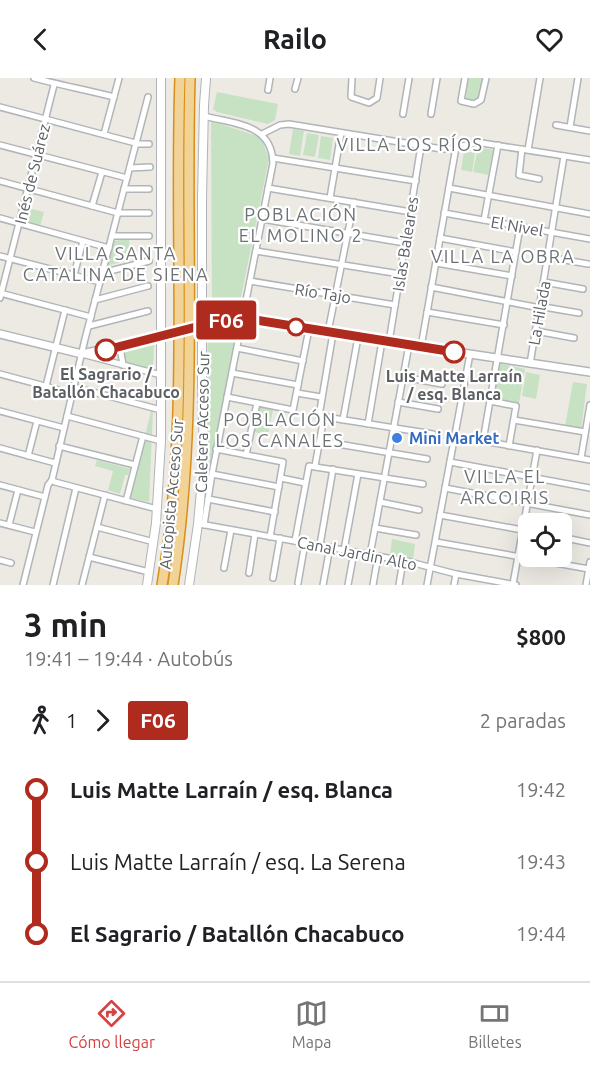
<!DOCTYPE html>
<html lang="es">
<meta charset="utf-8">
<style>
body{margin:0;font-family:Ubuntu,sans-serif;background:#f6f6f6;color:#202124;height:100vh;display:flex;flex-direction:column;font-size:22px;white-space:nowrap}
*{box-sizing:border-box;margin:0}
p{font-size:20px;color:#757577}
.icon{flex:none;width:33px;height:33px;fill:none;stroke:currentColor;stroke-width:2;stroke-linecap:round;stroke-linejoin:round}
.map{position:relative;height:507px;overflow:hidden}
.details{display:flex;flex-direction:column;background:#fff;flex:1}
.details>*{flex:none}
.badge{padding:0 12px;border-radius:4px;font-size:21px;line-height:39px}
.fabs{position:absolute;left:518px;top:435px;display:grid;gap:12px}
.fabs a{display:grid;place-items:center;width:54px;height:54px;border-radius:9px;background:#fff;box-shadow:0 6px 24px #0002;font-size:30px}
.map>.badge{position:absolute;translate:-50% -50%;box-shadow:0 0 0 3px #fff}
.legs{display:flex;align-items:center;gap:9px;height:66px;padding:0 24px;font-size:20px}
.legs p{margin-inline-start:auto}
.overview{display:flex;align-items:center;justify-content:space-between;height:102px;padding:0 24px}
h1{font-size:33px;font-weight:700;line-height:45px}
ul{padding:0 24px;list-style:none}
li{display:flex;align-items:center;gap:21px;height:72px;font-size:22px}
li i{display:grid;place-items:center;width:9px;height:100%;margin:0 8px;background:currentColor}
li i::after{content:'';width:15px;height:15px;margin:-8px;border:4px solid;border-radius:50%;background:#fff}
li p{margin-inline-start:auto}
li:first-child i{background:linear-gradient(#0000 50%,currentColor 0)}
li:last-child i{background:linear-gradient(currentColor 50%,#0000 0)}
header{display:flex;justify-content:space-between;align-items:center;height:78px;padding:0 24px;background:#fff;font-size:27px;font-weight:700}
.dock{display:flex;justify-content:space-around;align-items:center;height:84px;border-top:2px solid #e0e0e0;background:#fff;font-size:16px;color:#757577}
.dock a{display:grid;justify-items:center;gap:3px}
.dock .on{color:#d74141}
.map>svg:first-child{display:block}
.green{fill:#c6e2c3}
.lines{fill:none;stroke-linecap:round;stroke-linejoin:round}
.minor-casing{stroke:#b1b5b8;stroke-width:8}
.tertiary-casing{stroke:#b1b5b8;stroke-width:10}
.secondary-casing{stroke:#b1b4b8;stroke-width:10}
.motorway-casing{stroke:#d98e18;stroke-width:12}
.minor{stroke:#fff;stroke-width:5}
.tertiary{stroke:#fff;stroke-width:7}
.secondary{stroke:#fff;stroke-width:8}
.motorway{stroke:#f2d397;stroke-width:9}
.tertiary-bridge-casing{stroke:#b1b5b8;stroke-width:10;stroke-linecap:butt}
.tertiary-bridge{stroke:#fff;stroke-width:7}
.line-1-casing{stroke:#fff;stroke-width:14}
.line-1{stroke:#af2b1e;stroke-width:9}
.stop-1-dot{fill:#fff;stroke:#af2b1e;stroke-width:3}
.shop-dot{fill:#3f7fe0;stroke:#fff;stroke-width:2}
.labels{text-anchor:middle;stroke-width:4.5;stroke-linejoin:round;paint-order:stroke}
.street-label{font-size:16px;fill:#5c6063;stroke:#fff}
.stop-label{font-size:16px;font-weight:bold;fill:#5c6063;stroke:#fff}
.shop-label{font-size:16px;font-weight:bold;fill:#366cbe;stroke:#fff;text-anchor:start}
.neighbourhood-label{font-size:18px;letter-spacing:1.5px;fill:#6d7275;stroke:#fff}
</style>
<header><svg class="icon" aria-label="back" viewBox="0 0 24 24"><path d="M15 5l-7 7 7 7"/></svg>Railo<svg class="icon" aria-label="heart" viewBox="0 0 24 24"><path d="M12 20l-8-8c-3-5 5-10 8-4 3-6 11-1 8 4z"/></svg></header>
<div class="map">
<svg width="590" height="507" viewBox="0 0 590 507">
<rect width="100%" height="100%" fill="#edeae4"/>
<!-- green -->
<g class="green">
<path d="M469 0H483L479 23 476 24 468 22 466 19Z"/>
<path d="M217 14 278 26 275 42 268 46 217 34 213 31Z"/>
<path d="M211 43 261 59 269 81 239 229 234 234 212 237Z"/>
<path d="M293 51 304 53 300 78 289 76Z"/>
<path d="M307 55 319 57 315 79 303 77Z"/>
<path d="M321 58 333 60 330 82 318 80Z"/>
<path d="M478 69 493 72 488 97 473 94Z"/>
<path d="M464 73 475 75 472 94 461 92Z"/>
<path d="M27 130 44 134 40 148 23 143Z"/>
<path d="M129 161 130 181 107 188 114 163Z"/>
<path d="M239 243 209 391 207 298 208 249Z"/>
<path d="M154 263 153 291 124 284 121 270Z"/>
<path d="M498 285 525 291 519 325 491 320Z"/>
<path d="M526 294 540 297 536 321 522 318Z"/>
<path d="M573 304 587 306 581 351 565 348Z"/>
<path d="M259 329 273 332 268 357 254 354Z"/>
<path d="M151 333H153L149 424 130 420Z"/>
<path d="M97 382 130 391 128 397H125L120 416 108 412 113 393 95 388Z"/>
<path d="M392 461 415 466 413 481 390 477Z"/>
</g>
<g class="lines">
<!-- minor casing -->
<g class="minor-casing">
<g id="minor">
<path d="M34 0C60 7 87 12 114 19"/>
<path d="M352 0 351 19 369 25 377 20 380 0"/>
<path d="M465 0 461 23 474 26 481 22 486 0"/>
<path d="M295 11 298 0"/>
<path d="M268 12 270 0"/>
<path d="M0 29 139 66H149"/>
<path d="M403 36 409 0"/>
<path d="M431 36 437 0"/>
<path d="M556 47 590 53"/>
<path d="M570 49 578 0"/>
<path d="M104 56 119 0"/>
<path d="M262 56 280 47 289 46 442 71C456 72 467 64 482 65L590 82"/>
<path d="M0 67 127 100"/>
<path d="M522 71 519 97 539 101"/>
<path d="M528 72 540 0"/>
<path d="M273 80 416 103"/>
<path d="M130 90 150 89"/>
<path d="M0 103 118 135H149"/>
<path d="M268 110 411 134"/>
<path d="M449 110 590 136"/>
<path d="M124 111H149"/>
<path d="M330 120 341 55"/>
<path d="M92 128 102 94"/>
<path d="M444 135 590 161"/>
<path d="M0 140 109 170"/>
<path d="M262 141 405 165"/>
<path d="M484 142 498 67"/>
<path d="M112 158H149"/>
<path d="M440 160 516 174"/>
<path d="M256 173 400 196"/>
<path d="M0 178 100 204"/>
<path d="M548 179 588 186"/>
<path d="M436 185 512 198"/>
<path d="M102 195 149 183"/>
<path d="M74 197 83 163"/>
<path d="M250 203 395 227"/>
<path d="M544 204 583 211"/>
<path d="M431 209 535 229H544L579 235"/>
<path d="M0 215 91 239"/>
<path d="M0 220 54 7"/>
<path d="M95 222 148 208"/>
<path d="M427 234 504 247"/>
<path d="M89 248 148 233"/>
<path d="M536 253 574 260"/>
<path d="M328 254 354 124"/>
<path d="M333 255 319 338 433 356"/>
<path d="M389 264 421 68"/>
<path d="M120 269 123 287"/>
<path d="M421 269 456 69"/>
<path d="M237 270 303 283"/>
<path d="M82 276 161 297"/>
<path d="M530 286 564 78"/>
<path d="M232 295 298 307"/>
<path d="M0 296 56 311"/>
<path d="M403 299 442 306"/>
<path d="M46 308 65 232"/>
<path d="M74 309 161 332"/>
<path d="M297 315 321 319"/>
<path d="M227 319 293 332 309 251"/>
<path d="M490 323 516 328 509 368"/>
<path d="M398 324 438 331"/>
<path d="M0 333 64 350"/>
<path d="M67 338 161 363"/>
<path d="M343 342 358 259"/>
<path d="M514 342 585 354"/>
<path d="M368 346 382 263"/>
<path d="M455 358 590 382"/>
<path d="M320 363 427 381"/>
<path d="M483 363 520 149"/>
<path d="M59 368 135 387"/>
<path d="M0 370 55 385"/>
<path d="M216 371 283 384 270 459"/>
<path d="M246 377 257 325"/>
<path d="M28 378 37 343"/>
<path d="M581 380 590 327"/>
<path d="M450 384 590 410"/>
<path d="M315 388 324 339"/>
<path d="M212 396 279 409"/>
<path d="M281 400 305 405"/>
<path d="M52 402 55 404 157 431"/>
<path d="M0 407 45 419"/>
<path d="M445 410 590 437"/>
<path d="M208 421 275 434"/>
<path d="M126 423 143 358"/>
<path d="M380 424 419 432"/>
<path d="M440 437 528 453"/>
<path d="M0 445 35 454"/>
<path d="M200 446 410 484 456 496 516 507"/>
<path d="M9 447 18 412"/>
<path d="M204 447 212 396 273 85C272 45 234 46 204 38"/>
<path d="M97 449 154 464"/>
<path d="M375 450 416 457"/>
<path d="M561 459 590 465"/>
<path d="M295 463 309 388 423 406"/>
<path d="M436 464 589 491"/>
<path d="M320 467 333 391"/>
<path d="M344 472 358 396"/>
<path d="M370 477 409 267"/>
<path d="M89 479 149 494"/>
<path d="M0 482 11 485"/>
<path d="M224 490 231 452"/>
<path d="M249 495 255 456"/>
<path d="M273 500 280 460"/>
<path d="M298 505 305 465"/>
<path d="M513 506 537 372"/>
<path d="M23 507 48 407 52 402 85 261 148 19"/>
<path d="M53 507 76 410"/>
<path d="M82 507 105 417"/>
<path d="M323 507 330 469"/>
<path d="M348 507 354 474"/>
<path d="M373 507 378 478"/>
<path d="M399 507 403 483"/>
<path d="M427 507 470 276"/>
<path d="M454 507 456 496"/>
<path d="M586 507 590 484"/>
</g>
</g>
<!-- tertiary casing -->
<g class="tertiary-casing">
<g id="tertiary">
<path d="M201 247 243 240 409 267 590 294"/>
<path d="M0 256 82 276 164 258"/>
</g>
</g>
<!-- secondary casing -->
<g class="secondary-casing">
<g id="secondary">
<path d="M147 507 156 445 161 363V0"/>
<path d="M189 507 198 446 204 378 202 306V120L204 27 206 0"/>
</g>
</g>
<!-- motorway casing -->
<g class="motorway-casing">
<g id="motorway">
<path d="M162 507C190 340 174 169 180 0"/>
<path d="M173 507C199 339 185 169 190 0"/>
</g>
</g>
<!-- minor -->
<use href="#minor" class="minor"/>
<!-- tertiary -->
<use href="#tertiary" class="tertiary"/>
<!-- secondary -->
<use href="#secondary" class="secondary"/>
<!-- motorway -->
<use href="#motorway" class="motorway"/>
<!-- tertiary-bridge casing -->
<g class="tertiary-bridge-casing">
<path id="tertiary-bridge" d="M164 258 201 247"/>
</g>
<!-- tertiary-bridge -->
<use href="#tertiary-bridge" class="tertiary-bridge"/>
</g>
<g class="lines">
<!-- line-1 casing -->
<g class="line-1-casing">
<path id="line-1" d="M106 272 200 248 243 240 454 274"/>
</g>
<!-- line-1 -->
<use href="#line-1" class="line-1"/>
</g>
<!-- markers -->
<g class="stop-1-dot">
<circle cx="296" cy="249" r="8"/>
<circle cx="106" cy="272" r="10"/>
<circle cx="454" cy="274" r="10"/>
</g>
<circle class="shop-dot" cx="397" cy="360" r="6"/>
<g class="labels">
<!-- street labels -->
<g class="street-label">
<text transform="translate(32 96) rotate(-76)" y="6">Inés de Suárez</text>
<text transform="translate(517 148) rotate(10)" y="6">El Nivel</text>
<text transform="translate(405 166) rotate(-81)" y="6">Islas Baleares</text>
<text transform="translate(323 215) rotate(9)" y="6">Río Tajo</text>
<text transform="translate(539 235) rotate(-80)" y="6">La Hilada</text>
<text transform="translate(202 344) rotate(-89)" y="6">Caletera Acceso Sur</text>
<text transform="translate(171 416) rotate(-85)" y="6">Autopista Acceso Sur</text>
<text transform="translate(357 475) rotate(11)" y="6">Canal Jardin Alto</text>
</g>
<!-- stop labels -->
<g class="stop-label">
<text x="106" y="302">El Sagrario /<tspan x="106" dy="18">Batallón Chacabuco</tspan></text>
<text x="454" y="304">Luis Matte Larraín<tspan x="454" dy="18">/ esq. Blanca</tspan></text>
</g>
<!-- shop labels -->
<g class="shop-label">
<text x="409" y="366">Mini Market</text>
</g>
<!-- neighbourhood labels -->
<g class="neighbourhood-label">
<text x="410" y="73">VILLA LOS RÍOS</text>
<text x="301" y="143">POBLACIÓN<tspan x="301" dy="21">EL MOLINO 2</tspan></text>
<text x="116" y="182">VILLA SANTA<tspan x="116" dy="21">CATALINA DE SIENA</tspan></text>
<text x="503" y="185">VILLA LA OBRA</text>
<text x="280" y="348">POBLACIÓN<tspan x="280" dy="21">LOS CANALES</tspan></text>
<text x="505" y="405">VILLA EL<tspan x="505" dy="21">ARCOIRIS</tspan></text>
</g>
</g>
</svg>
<div class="fabs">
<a><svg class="icon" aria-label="locate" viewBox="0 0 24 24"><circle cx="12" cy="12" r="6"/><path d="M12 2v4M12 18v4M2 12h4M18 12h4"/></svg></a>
</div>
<b class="badge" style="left:226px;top:242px;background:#af2b1e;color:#fff">F06</b>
</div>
<section class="details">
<div class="overview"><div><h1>3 min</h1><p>19:41 – 19:44 · Autobús</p></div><b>$800</b></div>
<div class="legs"><svg class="icon" aria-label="walk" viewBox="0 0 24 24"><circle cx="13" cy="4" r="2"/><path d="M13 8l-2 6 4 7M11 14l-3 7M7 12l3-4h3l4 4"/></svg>1<svg class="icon" aria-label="forward" viewBox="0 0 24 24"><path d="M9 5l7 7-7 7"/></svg><b class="badge" style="background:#af2b1e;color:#fff">F06</b><p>2 paradas</p></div>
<ul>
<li><i style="color:#af2b1e"></i><b>Luis Matte Larraín / esq. Blanca</b><p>19:42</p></li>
<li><i style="color:#af2b1e"></i><span>Luis Matte Larraín / esq. La Serena</span><p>19:43</p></li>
<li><i style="color:#af2b1e"></i><b>El Sagrario / Batallón Chacabuco</b><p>19:44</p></li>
</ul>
</section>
<nav class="dock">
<a class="on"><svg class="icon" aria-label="directions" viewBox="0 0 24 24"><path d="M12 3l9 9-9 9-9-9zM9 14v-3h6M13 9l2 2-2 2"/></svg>Cómo llegar</a>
<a><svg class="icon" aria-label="map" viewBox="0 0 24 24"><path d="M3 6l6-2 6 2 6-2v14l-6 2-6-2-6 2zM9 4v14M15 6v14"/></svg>Mapa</a>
<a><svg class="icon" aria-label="tickets" viewBox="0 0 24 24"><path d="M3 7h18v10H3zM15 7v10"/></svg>Billetes</a>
</nav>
